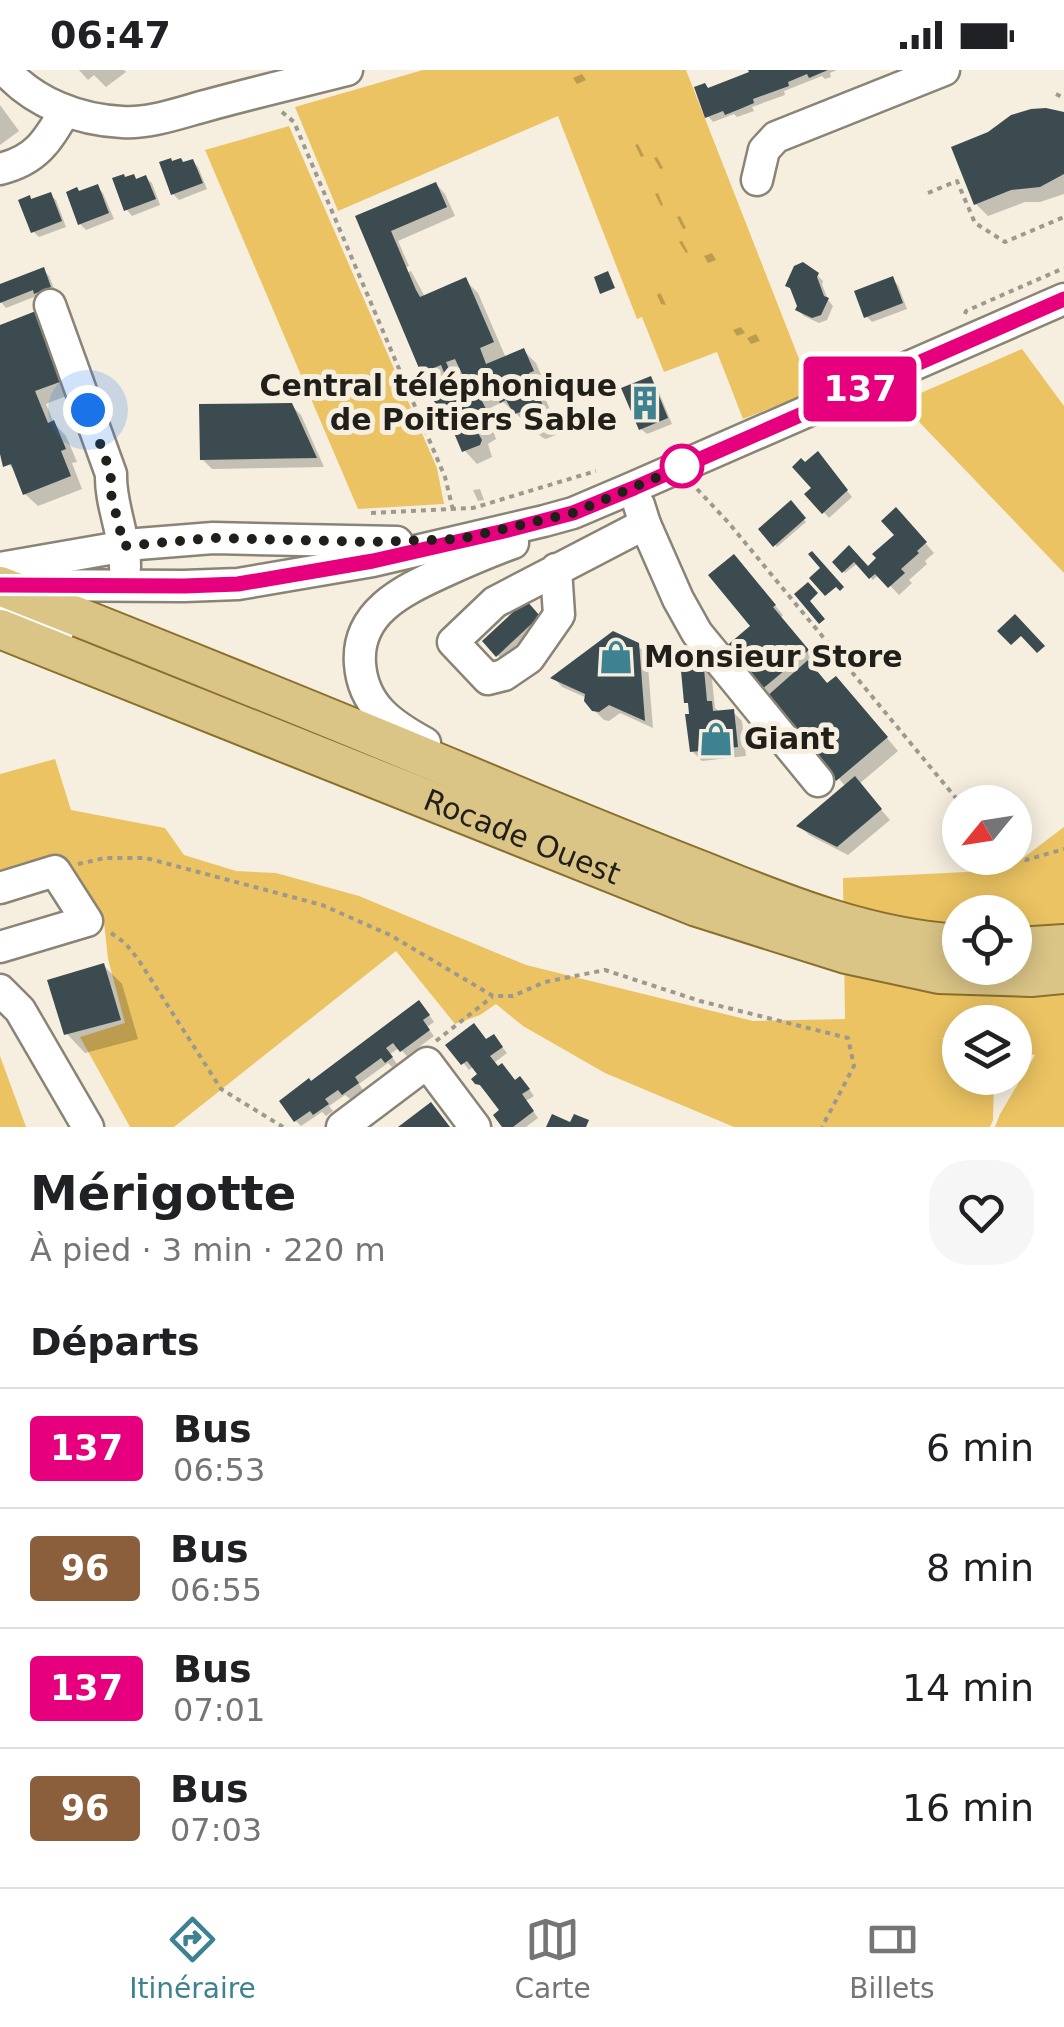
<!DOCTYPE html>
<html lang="fr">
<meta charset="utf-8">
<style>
body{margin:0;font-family:"DejaVu Sans",sans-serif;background:#f6f6f6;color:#202124;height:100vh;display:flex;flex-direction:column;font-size:38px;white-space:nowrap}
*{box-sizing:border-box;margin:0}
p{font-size:32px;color:#757577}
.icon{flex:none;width:55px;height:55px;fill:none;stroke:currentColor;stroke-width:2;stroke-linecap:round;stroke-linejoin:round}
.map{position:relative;height:1057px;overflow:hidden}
.panel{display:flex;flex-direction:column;background:#fff;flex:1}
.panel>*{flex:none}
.badge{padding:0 20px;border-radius:8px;font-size:35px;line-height:65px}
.needle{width:65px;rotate:240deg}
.buttons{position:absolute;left:942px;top:715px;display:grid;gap:20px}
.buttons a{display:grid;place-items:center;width:90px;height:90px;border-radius:50%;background:#fff;box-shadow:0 5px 25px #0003;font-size:50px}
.you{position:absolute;width:50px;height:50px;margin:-25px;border:8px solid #fff;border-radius:50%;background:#1a73e8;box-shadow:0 0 0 15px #1a73e833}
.map>.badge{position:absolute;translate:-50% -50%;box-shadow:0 0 0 5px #fff}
h2{padding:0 30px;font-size:38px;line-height:90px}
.round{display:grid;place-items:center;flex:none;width:105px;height:105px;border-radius:40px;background:#f6f6f6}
.headline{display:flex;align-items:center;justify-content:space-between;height:170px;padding:0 30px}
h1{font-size:48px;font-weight:600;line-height:75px}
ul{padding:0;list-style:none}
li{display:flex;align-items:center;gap:30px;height:120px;padding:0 30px;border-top:2px solid #e0e0e0}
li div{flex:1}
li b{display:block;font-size:38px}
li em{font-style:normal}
li .badge{min-width:110px;font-weight:700;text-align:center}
.status{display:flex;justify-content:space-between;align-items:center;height:70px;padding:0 50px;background:#fff;direction:ltr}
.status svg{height:28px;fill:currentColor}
.tab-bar{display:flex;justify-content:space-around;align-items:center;height:140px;border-top:2px solid #e0e0e0;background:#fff;font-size:28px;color:#757577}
.tab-bar a{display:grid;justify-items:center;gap:5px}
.tab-bar .current{color:#3e8291}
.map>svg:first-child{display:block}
.green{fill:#ebc362;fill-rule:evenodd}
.shadow{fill:#0003}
.building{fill:#3b4b4f;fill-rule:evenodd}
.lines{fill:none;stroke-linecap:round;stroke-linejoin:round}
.minor-casing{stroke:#8a8476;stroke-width:35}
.major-casing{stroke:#8a702c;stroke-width:42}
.path{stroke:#9e998e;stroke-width:4;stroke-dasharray:5 5;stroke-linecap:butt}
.minor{stroke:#fff;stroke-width:30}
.major{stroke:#dac486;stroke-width:38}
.line-casing{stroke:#fff;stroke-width:22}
.line{stroke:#e6007e;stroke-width:15}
.walk{stroke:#211f1a;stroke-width:10;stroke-dasharray:0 18}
.stop-dot{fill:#fff;stroke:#e6007e;stroke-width:5}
.labels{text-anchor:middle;stroke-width:10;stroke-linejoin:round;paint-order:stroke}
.poi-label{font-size:30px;font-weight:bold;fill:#211f1a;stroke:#f6efe0;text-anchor:start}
.street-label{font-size:30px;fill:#211f1a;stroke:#f6efe0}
</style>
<div class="status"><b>06:47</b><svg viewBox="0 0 49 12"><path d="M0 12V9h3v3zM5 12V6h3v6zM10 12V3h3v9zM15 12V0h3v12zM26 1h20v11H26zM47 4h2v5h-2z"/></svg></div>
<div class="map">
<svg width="1064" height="1057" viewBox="0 0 1064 1057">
<rect width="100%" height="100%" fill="#f6efe0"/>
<!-- green -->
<g class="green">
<path d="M423 0H686L812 322 743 349 717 282 664 302 642 247 637 249 558 46 338 141 295 37Z"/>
<path d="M289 56 437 398 444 434 358 439 205 80Z"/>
<path d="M1022 279 1064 336V503L900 332Z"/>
<path d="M55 689 71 740 165 758 184 785 236 801 276 803 359 826 526 895 753 951 845 949 843 808 1007 800 1064 757V1057H995L1000 1044 1035 985 1015 981V952H960V971L941 968 960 978V1008H994L993 1050 990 1057H734L605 1003 523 956 496 934 480 945 455 954 396 881 174 1057H130L80 967 125 953 108 889 104 852 61 786 0 801V704ZM960 842H1015V898H960Z"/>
<path d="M0 986 26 1057H0Z"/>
</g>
<!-- shadow -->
<g class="shadow">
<path d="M79 0H124L126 2 106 17 94 5 88 10Z"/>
<path d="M751 0H837L830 3 831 7 825 9 822 6 784 21 785 25 752 37 754 41 737 47 734 44 713 52 708 46 709 20 752 3Z"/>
<path d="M582 4 586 10 577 14 573 8Z"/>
<path d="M0 35 19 61 0 75Z"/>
<path d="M1064 47V124L1040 132H1025L988 146 976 134 990 64Z"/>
<path d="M638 74 644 86 641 87 635 75Z"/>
<path d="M657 87 663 98 660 99 654 88Z"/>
<path d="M192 91 198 97 207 119 179 130 173 124 176 97Z"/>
<path d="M135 106 136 111 146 108 152 113 160 135 132 146 127 140 126 110Z"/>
<path d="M436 114 445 124 455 146 398 171 409 196 385 206 359 148Z"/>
<path d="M97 117 103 123 114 149 86 160 80 154 83 127Z"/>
<path d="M658 123 663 135 661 136 655 124Z"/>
<path d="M50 125 56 130 66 157 39 167 33 161 36 135Z"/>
<path d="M680 146 686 158 683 159 677 147Z"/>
<path d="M682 171 688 182 686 183 679 172Z"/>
<path d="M712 183 716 190 708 193 704 186Z"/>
<path d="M43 200 49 206 56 223 39 225 6 238 1 232 0 217Z"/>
<path d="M411 201 425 227 465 210 478 223 506 288 524 281 536 293 545 314 540 316 560 363 546 369 543 368 503 332 490 338 496 352 491 354 496 369 488 374 492 387 477 394 465 381 450 348 439 336 438 317 423 302 386 212Z"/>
<path d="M817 205 823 211 822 214 828 230 833 236 827 250 819 253 804 246 798 240Z"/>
<path d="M892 209 898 215 907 239 872 252 866 246Z"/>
<path d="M660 223 662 226 666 235 661 234 657 225Z"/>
<path d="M741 257 745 263 737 266 733 260Z"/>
<path d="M0 258 79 321 46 334 54 353 66 366 77 392 72 393 82 419 38 436 25 424 17 402 5 391 0 377Z"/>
<path d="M756 264 760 271 751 274 747 268Z"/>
<path d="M650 309 656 315 672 354 647 364 641 359Z"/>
<path d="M291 335 301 345 324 397 212 399 202 389Z"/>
<path d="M823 390 852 427 829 448 807 424 815 418 805 396Z"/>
<path d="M480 419 484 430 478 431 473 420Z"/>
<path d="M791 434 806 452 777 477 761 459Z"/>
<path d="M905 450 934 483 925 491 927 494 909 510 912 513 899 525 879 504 873 510 858 493 845 503 836 492 849 478 868 499 897 465Z"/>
<path d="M743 497 783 545 781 548 817 591 810 596 828 615 848 622 898 681 859 714 890 750 848 785 809 765 800 756 846 717 762 619 754 556Z"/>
<path d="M526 534 544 554 503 591 485 571Z"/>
<path d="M637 575 647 585 653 658 620 643 609 651 604 650 594 640 587 628 562 617 554 608Z"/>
<path d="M702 591 711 600 715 638 721 643 733 642 742 651 746 686 702 691 692 681V646L691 636 687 632Z"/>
<path d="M104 896 122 914 138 969 85 983 67 964Z"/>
<path d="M425 939 434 952 427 957 434 966 407 986 399 978 390 984 397 994 392 997 388 993 359 1014 363 1020 350 1029 345 1025 329 1036 333 1041 326 1046 322 1042 301 1056 296 1051 311 1014Z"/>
<path d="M487 972 499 973 507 983 494 993 516 1013 526 1015 534 1026 526 1031 538 1048 526 1057H506L503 1041 474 1009 480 1005 474 996 469 1000 449 975Z"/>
</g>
<!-- building -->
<g class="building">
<path d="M748 0H828L809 8 807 4 788 12 789 16 753 29 754 33 740 39 725 45 723 41 705 48 694 17 705 13 708 18 749 2Z"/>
<path d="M1046 38 1064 42V104L1040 117 1011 120 974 135 951 77 988 62 1011 45 1031 39Z"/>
<path d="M171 88 172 91 181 88 183 92 193 89 203 113 171 125 159 92Z"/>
<path d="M124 104 125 107 134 104 136 109 146 105 156 129 124 141 112 108Z"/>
<path d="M436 112 447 137 391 161 416 220 420 227 466 207 494 272 480 278 486 294 524 278 534 301 529 303 549 350 532 358 527 356 521 342 514 344 506 330 500 333 494 318 479 325 486 339 480 341 485 355 477 361 482 370 480 375 462 382 444 339 439 342 428 318 447 310 441 295 421 303 355 146ZM455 289 462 304 453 308 446 292Z"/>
<path d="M98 114 109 143 78 155 66 122 77 117 79 121Z"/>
<path d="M51 122 62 151 31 163 18 130 30 125 31 129Z"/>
<path d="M803 192 819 203 817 207 824 226 829 228 821 245 812 248 795 240 797 236 790 218 785 216 794 196Z"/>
<path d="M44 197 51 217 34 224 33 220 0 233V214Z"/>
<path d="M608 201 615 218 600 224 594 207Z"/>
<path d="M893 206 903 233 864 248 854 221Z"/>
<path d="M41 239 68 309 35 321 48 353 54 350 66 379 61 381 71 406 23 425 11 394 3 397 0 384V255Z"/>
<path d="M651 306 668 348 639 360 621 318Z"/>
<path d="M292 333 317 388 200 390 199 334Z"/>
<path d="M818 381 848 420 822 444 804 424 811 418 792 397 801 388 805 392Z"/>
<path d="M791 430 806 448 773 477 758 459Z"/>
<path d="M896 437 927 472 917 481 919 483 901 499 905 503 888 518 875 504 869 509 854 492 842 503 832 492 849 475 868 496 876 488 872 484 894 465 881 451Z"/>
<path d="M812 481 844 517 840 521 836 517 825 526 809 508 820 498 808 484Z"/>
<path d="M734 484 776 535 773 537 809 580 760 621 724 578 750 556 708 505Z"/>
<path d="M808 512 818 523 810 531 825 549 819 554 794 524Z"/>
<path d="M526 530 540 546 496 587 482 571Z"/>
<path d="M1015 544 1045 576 1037 583 1021 566 1011 575 997 561Z"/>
<path d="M613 561 639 573 645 651 609 635 599 642 592 641 584 631 585 624 550 608Z"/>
<path d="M703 588 707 631H712L713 641 734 639 738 677 690 682 685 644H689L688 633H684L680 590Z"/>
<path d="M808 590 827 613 836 606 888 667 836 711 765 628Z"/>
<path d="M855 706 882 739 837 777 796 756Z"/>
<path d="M104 893 121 950 64 965 47 910Z"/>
<path d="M419 930 430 945 423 950 430 960 400 982 393 973 386 978 393 987 385 993 381 988 355 1007 359 1013 342 1025 338 1020 325 1029 329 1034 313 1045 310 1041 294 1052 279 1031 309 1008 311 1011Z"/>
<path d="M474 953 486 969 494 964 503 977 490 986 498 996 502 993 515 1010 520 1006 530 1019 522 1024 534 1041 513 1057H502L493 1045 499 1040 480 1015 475 1014 471 1009 477 1004 467 991 461 995 445 975Z"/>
<path d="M431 1032 450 1057H398L402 1054Z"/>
<path d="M552 1044 570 1052 574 1044 589 1050 586 1057H546Z"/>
</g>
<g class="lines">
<!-- minor casing -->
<g class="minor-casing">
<g id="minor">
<path d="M5 0C34 33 79 50 122 52 149 54 179 43 205 36 252 23 299 12 347 0"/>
<path d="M0 99C36 90 47 72 65 41"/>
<path d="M757 110 764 80 776 67 944 0"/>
<path d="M50 235 111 404C110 435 125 463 125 497"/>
<path d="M639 435 645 454 678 529 697 563 818 711"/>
<path d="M0 498 138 474 213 468 397 472"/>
<path d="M556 499 559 545 529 588 504 605 488 609 453 572 495 532 645 454"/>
<path d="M8 515 184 516 238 514 373 491 544 451 573 443 634 417 1064 229"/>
<path d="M0 538 59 559"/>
<path d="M425 673C392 655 363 636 360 594 356 543 402 521 441 503 465 492 488 482 513 473"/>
<path d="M0 818 55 801 87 851 0 877"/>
<path d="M0 920 20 940 88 1057"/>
<path d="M342 1057 427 993 475 1057"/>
</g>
</g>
<!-- major casing -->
<g class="major-casing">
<g id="major">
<path d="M0 516C177 586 353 657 529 731 587 755 646 779 705 802 786 835 871 869 960 874"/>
<path id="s1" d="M0 559 697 837 846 884 939 904 1031 907 1064 904"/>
<path d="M1015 877 1064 874"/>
</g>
</g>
<!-- path -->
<g class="path">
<path d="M1056 24 1064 28"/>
<path d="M282 42 294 52 445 407 453 440"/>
<path d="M928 123 957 111 975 153 1005 172 1064 147"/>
<path d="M965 244 966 241 1064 198"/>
<path d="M697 419 728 452 960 733"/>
<path d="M371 443 473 438 596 401"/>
<path d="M1015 787 1026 790 1064 779"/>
<path d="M78 794 105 788H146L322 835 390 865 493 926H513L545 912 605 900 700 931 848 968 854 996 822 1057"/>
<path d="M111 863 125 873 138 889 221 1019 283 1057"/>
<path d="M436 971 492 927"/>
</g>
<!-- minor -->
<use href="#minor" class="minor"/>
<!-- major -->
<use href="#major" class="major"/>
</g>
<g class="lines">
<!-- line casing -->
<g class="line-casing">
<path id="line" d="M0 515 184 516 238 514 373 491 500 462 573 443 634 418 1064 229"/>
</g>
<!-- line -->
<use href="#line" class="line"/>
<!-- walk -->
<path class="walk" d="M88 340 111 404 110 420 124 476 213 468 370 472 460 469 573 443 686 395 682 396"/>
</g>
<!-- icons -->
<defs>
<g id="building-bare" transform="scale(2.7)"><path d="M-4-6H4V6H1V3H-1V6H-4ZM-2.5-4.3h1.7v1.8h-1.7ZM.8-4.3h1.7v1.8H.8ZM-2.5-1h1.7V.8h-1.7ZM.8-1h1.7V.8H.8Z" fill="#3e8291" stroke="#f6efe0" stroke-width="2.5" paint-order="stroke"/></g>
<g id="shop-bare" transform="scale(2.7)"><path d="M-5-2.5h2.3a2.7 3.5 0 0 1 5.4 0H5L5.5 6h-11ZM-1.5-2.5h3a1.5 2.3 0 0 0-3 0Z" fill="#3e8291" stroke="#f6efe0" stroke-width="2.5" paint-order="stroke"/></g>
</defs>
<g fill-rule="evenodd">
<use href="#building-bare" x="645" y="333"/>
<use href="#shop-bare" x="616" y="587"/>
<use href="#shop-bare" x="716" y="669"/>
</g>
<!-- markers -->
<circle class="stop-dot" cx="682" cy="396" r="20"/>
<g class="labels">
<!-- poi labels -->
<g class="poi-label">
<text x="617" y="326" text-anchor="end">Central téléphonique<tspan x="617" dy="34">de Poitiers Sable</tspan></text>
<text x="644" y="597">Monsieur Store</text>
<text x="744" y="679">Giant</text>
</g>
<!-- street labels -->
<g class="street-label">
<text dy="10" stroke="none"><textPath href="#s1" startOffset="562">Rocade Ouest</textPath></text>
</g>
</g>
</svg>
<div class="buttons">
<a><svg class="needle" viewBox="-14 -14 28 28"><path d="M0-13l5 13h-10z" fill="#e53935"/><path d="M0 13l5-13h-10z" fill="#757577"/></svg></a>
<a><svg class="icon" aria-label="locate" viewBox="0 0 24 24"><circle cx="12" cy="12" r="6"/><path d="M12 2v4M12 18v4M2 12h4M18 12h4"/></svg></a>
<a><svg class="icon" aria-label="layers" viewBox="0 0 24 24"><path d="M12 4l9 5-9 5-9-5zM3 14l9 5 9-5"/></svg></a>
</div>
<div class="you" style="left:88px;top:340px"></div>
<b class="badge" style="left:860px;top:319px;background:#e6007e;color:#fff">137</b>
</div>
<section class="panel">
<div class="headline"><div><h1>Mérigotte</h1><p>À pied · 3 min · 220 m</p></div><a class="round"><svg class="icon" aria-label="heart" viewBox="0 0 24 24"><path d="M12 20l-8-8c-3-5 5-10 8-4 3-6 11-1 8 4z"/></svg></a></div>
<h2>Départs</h2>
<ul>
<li><span class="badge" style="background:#e6007e;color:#fff">137</span><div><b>Bus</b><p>06:53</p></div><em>6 min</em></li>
<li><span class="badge" style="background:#8b5e3c;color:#fff">96</span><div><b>Bus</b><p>06:55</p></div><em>8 min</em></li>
<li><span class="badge" style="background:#e6007e;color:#fff">137</span><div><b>Bus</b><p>07:01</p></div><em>14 min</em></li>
<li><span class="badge" style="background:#8b5e3c;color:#fff">96</span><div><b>Bus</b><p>07:03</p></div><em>16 min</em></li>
</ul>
</section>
<nav class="tab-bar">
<a class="current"><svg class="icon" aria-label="directions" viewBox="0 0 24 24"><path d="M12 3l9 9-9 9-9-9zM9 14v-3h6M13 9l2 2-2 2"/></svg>Itinéraire</a>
<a><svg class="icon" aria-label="map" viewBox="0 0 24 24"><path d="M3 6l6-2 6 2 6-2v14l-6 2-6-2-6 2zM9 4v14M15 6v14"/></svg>Carte</a>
<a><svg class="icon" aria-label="tickets" viewBox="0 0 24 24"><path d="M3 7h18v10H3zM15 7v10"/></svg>Billets</a>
</nav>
